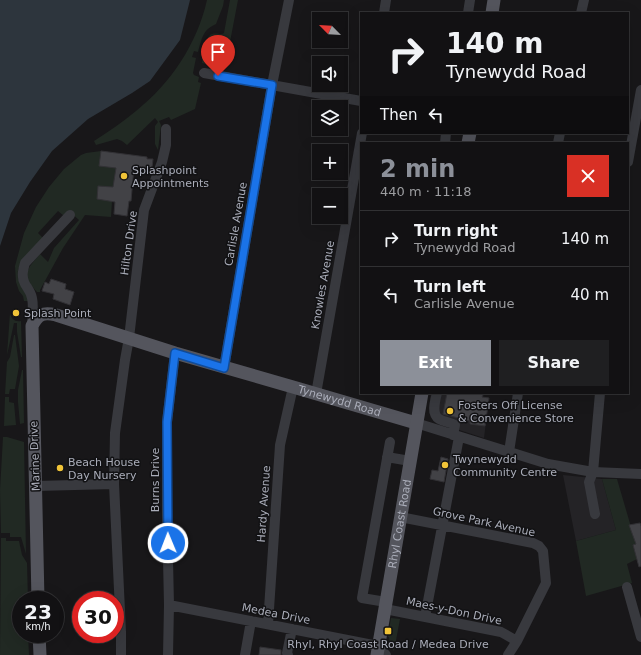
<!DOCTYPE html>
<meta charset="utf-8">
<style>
:root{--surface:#121113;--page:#1f1f21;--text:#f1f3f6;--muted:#9c9da0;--line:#313133;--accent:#8c9099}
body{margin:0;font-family:"DejaVu Sans",sans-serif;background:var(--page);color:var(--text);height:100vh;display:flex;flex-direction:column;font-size:15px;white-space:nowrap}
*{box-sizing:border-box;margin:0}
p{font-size:13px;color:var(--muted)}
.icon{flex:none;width:22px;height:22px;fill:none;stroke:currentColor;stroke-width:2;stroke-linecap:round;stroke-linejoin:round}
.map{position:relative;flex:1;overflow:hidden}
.details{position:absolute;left:360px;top:142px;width:269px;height:252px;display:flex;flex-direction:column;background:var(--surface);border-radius:0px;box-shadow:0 4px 16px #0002,0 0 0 1px var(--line)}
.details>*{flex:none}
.top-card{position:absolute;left:360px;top:12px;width:269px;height:122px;border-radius:0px;box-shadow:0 4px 16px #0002,0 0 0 1px var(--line);background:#121113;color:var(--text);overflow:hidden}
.needle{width:26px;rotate:294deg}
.fabs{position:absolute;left:312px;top:12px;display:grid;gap:8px}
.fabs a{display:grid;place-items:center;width:36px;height:36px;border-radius:0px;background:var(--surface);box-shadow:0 4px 16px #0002,0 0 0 1px var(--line);font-size:20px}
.speed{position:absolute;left:12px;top:591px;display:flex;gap:8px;font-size:20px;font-weight:700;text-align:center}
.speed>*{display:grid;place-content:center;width:52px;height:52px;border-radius:50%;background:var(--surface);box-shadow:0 4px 16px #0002,0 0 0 1px var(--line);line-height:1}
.speed small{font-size:10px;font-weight:400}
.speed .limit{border:6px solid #d22;background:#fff;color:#111}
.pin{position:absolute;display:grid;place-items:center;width:34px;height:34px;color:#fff;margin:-41px -17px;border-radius:50% 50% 50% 0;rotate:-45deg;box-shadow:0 0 4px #0007}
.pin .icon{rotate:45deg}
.me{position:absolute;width:44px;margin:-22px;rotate:359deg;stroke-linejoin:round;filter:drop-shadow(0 0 3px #0008)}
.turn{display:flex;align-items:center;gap:14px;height:84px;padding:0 20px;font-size:18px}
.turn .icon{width:52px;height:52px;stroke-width:2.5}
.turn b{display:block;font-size:28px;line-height:34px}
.then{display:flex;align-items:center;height:38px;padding:0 20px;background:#0003;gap:8px;font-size:15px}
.round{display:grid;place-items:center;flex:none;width:42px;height:42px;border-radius:0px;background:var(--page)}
.head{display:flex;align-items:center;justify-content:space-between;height:68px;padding:0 20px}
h1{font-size:24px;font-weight:600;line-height:30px;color:var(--accent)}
.primary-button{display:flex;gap:8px;margin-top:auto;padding:8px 20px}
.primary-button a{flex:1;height:46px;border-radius:0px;background:var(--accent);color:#fff;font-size:16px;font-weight:600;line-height:46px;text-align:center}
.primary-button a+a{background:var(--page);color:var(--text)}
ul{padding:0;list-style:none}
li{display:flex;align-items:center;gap:12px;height:56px;padding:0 20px;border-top:1px solid var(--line)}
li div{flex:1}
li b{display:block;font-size:15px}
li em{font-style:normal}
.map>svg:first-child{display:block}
.built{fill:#242326}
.green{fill:#212923}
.water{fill:#2d353d}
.building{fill:#424246;stroke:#323135}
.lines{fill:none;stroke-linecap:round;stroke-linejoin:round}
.minor{stroke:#38393e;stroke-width:10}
.major{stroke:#54555d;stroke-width:13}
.route-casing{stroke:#114b97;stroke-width:10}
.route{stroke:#1a73e8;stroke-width:7}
.poi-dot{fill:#f1c438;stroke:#121214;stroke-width:1.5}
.labels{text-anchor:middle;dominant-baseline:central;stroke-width:3;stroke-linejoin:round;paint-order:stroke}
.poi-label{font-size:11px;fill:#aaadb9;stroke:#121214;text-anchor:start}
.street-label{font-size:11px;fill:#aaadb9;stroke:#121214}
</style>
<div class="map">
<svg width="641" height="655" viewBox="0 0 641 655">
<rect width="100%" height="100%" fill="#181719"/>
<path class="built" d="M431,393h44v3l14,2 -5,40 -34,-11 -18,-9 -3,-5v-6z
M563,475l39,4 14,51 -40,11z"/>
<path class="green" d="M207,0h17l-1,6 -7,18c-14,6 -14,15 -18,28l-4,-1 -2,6 4,1 -3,15 1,2 5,2 -1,5 3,1 -6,26 -24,11 -2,-3 -10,4 2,4 -3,25 -3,-6v-18l3,-4 -3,-4 -28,27 -5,-4 -5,-2 -21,6 -2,-4c14,-9 29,-19 42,-30 35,-28 61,-67 71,-111z
M230,0h8l-8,42 -19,-4 -5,26 -4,-1c1,-7 3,-27 10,-29 3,-1 7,0 10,0l2,-1z
M101,151l15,17 -3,19 -14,-1 -2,13 15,2 -1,16 -26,-2 -22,33 -23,42v2h-3c-16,-17 -11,-22 3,-38l8,8 6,-14 25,-28 -10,-9 -5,5 -6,-5 -20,22 6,6c-9,9 -29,24 -26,38 2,8 8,16 11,24h-5l-1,-5 -4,-5 -3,-9 -1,-16 9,-33 12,-26 13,-20 15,-18 17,-14 5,-2z
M10,313c1,6 5,9 11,8l1,36h-1l-4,-25v-9h-3l-7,32z
M14,335h1l4,31 -4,23h-5l-1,5h-4l2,-32 3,-5z
M22,370h1l1,53 -4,1 -2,-22v-12z
M5,397h4v5l5,1 2,22 -12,1z
M3,437h4l17,5 2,112 -5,-17h-11v-4h-9l-1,-43z
M602,479h15l19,65 -3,2 4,13 -10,5 5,19 -46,13 -10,-55 40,-11z
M1,538h5v3h13l3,14 5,8 1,37h-7v34h7l1,21h-29z
M391,618l9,1 -6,32 -4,-5 -1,-9h-1z"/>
<path class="water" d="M0,0h190l-10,40 -30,41 -18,12 -44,26 -36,32 -22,31 -19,31 -11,33z"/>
<path class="building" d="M101,151l46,6v2h6l-1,9 -6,-1v2l-12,-2 -3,34h-2l-2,15 -13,-2 1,-12 -18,-3 1,-13 15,1 3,-19 -17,-2z
M51,279l15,5 -1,5 9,3 -4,13 -17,-6 1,-5 -12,-3 3,-9 4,2z
M447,393h37l-2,4 7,1 -4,28 -15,-2v-3l-27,-7z
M441,457l7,2 -4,23 -14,-3 2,-9 6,1z
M640,523l1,3v40l-2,1 -6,-22 3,-1 -7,-19z
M260,647l21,3v5h-22z"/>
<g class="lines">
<path class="minor" d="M384,13l2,-13
M468,13l2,-13
M581,13l3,-13
M204,73l157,28
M445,143l1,-10
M558,143l2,-10
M628,162l13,-72
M32,326c0,-9 2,-19 0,-28 -1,-6 -4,-9 -7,-14 -4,-7 -2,-14 0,-21l45,-48
M224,368l48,-283 17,-85
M437,393c-2,8 -6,21 2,26 5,3 11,3 16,6l-2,10
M316,394l46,-261
M416,423l132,41 45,8 48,2
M509,452l9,-59
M387,457l23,4
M36,486l78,-2
M595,514l-6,-32 4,-10 7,-79
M400,517l133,26 6,3 4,5 3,32 -29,58 -9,14
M627,587l14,50
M386,602l-24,-4 28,-156
M169,605l209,41 8,9
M385,609l116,23 16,9
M425,617l34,-180
M268,624l12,-179 13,-58
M121,655v-23l-7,-148 1,-51 10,-73 4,-22 15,-128 18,-48 4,-17v-16
M168,655l1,-50 -2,-92v-91l8,-69
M245,655l6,-34
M288,655l-1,-2 5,-24"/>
<g class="major">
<path d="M492,13l2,-13"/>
<path d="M468,143l2,-10"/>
<path id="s1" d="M38,600l-6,-274c6,-12 11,-14 24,-11l119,38 118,34 123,36"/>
<path d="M39,634l1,21"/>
<path id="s2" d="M377,655l45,-262"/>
</g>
</g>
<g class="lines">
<defs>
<path id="route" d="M168,543l-1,-121 8,-69 49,15 48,-283 -54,-9"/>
</defs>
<use href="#route" class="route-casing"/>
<use href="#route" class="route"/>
</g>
<g class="poi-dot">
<circle cx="124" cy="176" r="4"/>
<circle cx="16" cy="313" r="4"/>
<circle cx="450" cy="411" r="4"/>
<circle cx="445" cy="465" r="4"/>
<circle cx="60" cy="468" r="4"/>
<rect x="384" y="627" width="8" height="8" rx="2"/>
</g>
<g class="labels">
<g class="poi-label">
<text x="132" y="170">Splashpoint<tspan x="132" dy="13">Appointments</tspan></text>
<text x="24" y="313">Splash Point</text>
<text x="458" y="405">Fosters Off License<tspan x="458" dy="13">&amp; Convenience Store</tspan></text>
<text x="453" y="459">Twynewydd<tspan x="453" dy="13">Community Centre</tspan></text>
<text x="68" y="462">Beach House<tspan x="68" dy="13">Day Nursery</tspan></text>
<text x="388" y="644" text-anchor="middle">Rhyl, Rhyl Coast Road / Medea Drive</text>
</g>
<g class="street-label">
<text transform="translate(236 224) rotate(-80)">Carlisle Avenue</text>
<text transform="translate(129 243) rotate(-82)">Hilton Drive</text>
<text transform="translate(323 285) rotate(-80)">Knowles Avenue</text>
<text stroke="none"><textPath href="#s1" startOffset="600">Tynewydd Road</textPath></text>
<text transform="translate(35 456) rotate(-92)">Marine Drive</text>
<text transform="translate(155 480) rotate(-90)">Burns Drive</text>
<text transform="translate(264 504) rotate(-86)">Hardy Avenue</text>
<text transform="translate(484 522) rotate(12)">Grove Park Avenue</text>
<text stroke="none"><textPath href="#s2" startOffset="133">Rhyl Coast Road</textPath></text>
<text transform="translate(454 611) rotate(12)">Maes-y-Don Drive</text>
<text transform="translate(276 614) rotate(11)">Medea Drive</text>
</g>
</g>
</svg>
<div class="fabs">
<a><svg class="needle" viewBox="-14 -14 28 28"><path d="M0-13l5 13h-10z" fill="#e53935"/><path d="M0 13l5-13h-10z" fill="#9c9da0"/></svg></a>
<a><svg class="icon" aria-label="sound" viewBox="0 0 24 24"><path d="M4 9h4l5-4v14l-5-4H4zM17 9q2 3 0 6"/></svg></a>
<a><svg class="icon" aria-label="layers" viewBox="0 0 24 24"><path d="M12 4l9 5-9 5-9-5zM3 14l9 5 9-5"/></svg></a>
<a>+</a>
<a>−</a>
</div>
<div class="speed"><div>23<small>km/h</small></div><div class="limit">30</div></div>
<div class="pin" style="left:218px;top:76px;background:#d93025"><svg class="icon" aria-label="arrive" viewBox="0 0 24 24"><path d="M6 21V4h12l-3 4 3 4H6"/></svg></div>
<svg class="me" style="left:168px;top:543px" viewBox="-20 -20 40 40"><circle r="17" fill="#1a73e8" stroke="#fff" stroke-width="3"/><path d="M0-11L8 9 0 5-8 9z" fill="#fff"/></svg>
<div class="top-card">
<div class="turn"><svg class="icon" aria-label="right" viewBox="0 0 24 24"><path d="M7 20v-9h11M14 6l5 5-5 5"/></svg><div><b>140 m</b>Tynewydd Road</div></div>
<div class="then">Then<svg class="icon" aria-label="left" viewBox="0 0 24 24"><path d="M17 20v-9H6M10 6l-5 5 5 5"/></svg></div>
</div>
<section class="details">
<div class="head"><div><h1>2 min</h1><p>440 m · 11:18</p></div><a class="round" style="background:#d93025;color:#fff"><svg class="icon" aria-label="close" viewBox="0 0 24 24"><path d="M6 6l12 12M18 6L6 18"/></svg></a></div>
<ul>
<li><svg class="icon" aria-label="right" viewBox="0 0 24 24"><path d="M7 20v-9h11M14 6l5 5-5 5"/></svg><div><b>Turn right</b><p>Tynewydd Road</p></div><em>140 m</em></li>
<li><svg class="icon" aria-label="left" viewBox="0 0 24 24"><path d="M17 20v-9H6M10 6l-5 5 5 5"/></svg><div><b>Turn left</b><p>Carlisle Avenue</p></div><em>40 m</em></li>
</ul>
<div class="primary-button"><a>Exit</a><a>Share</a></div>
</section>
</div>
